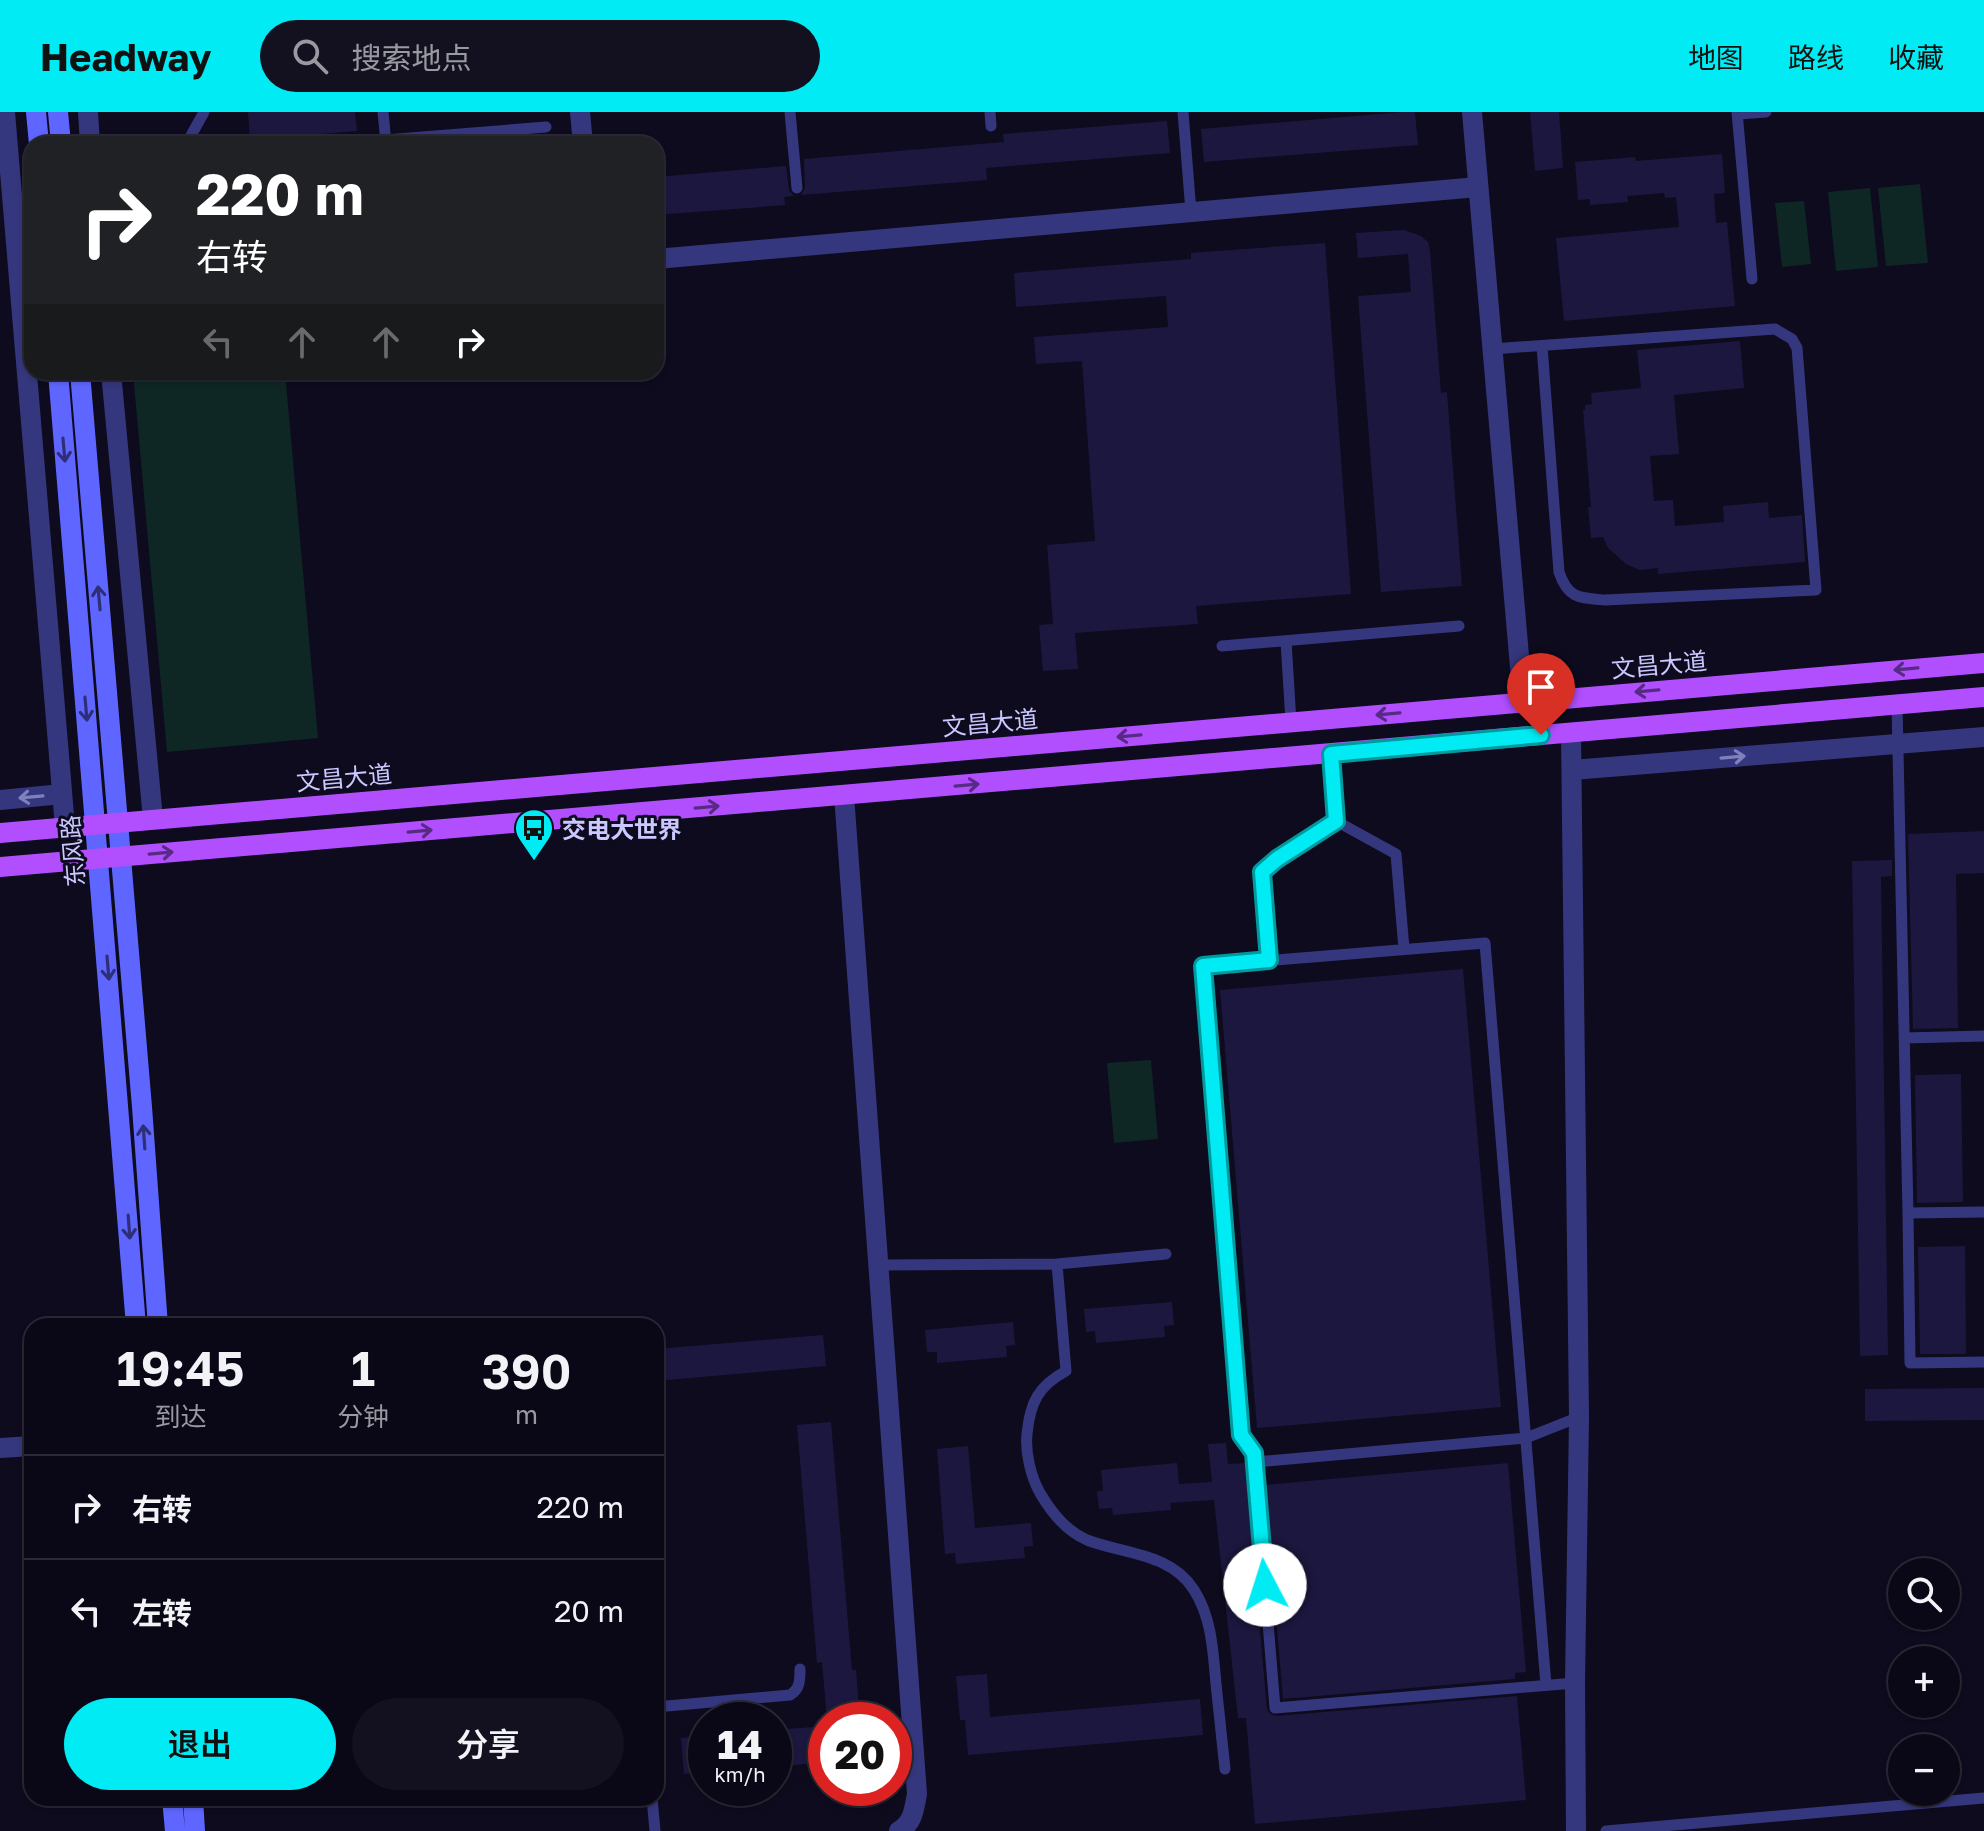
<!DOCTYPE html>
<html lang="zh">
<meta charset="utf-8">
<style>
:root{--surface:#0a0816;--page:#13111f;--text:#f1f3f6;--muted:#999aa1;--line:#2a2935;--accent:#00ebf3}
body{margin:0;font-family:"Golos Text","Noto Sans SC",sans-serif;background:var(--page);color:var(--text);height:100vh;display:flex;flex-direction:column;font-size:30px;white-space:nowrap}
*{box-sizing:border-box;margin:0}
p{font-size:26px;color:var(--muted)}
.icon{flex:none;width:44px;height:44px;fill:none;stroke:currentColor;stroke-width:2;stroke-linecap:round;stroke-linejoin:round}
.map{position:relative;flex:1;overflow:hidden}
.panel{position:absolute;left:24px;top:1206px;width:640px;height:488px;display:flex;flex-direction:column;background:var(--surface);border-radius:24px;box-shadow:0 2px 6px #0004,0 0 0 2px var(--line)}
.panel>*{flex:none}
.guide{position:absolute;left:24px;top:24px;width:640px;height:244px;border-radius:24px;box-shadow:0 2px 6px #0004,0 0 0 2px var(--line);background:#202124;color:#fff;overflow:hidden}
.buttons{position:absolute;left:1888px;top:1446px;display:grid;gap:16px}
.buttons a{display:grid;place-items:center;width:72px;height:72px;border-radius:50%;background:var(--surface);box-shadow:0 2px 6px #0004,0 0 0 2px var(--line);font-size:40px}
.speed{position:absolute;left:688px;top:1590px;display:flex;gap:16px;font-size:40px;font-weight:700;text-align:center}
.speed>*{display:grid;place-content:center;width:104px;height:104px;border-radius:50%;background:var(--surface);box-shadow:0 2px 6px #0004,0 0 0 2px var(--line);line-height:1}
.speed small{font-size:20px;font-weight:400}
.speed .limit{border:12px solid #d22;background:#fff;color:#111}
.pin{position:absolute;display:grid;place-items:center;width:68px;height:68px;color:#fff;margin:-82px -34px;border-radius:50% 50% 50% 0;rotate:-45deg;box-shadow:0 0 8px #0007}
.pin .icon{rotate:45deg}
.me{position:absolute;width:88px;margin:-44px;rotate:355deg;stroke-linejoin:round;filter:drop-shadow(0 0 6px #0008)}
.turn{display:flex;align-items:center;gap:28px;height:168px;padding:0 40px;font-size:36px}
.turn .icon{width:104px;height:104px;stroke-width:2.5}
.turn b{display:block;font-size:56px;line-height:68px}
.lanes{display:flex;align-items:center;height:76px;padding:0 40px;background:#0003;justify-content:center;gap:40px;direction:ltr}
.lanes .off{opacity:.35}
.eta{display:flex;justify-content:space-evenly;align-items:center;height:136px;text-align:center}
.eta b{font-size:48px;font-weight:600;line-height:56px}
.primary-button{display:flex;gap:16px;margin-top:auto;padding:16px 40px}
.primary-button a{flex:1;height:92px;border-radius:48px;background:var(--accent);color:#111;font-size:32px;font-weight:600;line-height:92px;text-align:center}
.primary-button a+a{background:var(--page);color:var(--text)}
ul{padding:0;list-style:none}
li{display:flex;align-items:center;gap:24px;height:104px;padding:0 40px;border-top:2px solid var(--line)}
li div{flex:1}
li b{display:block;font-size:30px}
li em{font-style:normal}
header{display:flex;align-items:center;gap:48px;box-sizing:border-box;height:112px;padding:0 40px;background:var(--accent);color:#111}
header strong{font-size:38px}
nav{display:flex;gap:44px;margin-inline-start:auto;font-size:28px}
.search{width:560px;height:72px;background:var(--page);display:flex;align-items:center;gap:20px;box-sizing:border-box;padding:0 28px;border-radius:44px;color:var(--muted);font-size:30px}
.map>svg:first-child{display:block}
.green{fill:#0e2725}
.building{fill:#1c173f}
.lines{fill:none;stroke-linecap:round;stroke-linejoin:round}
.service{stroke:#35377e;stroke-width:11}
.minor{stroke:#35377e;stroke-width:20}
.tertiary{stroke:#35377e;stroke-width:20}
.secondary{stroke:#5f66ff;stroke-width:20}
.primary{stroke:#b14fff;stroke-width:20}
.oneway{stroke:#2e2f77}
.oneway2{stroke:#572a83}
.oneway3{stroke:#8080be}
.route-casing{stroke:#00999e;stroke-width:20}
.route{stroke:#00ebf3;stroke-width:14}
.labels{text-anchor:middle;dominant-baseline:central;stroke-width:6;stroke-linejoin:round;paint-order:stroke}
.street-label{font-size:24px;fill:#cac8ff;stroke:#0d0b1d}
.poi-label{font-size:24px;font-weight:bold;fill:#cac8ff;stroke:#0d0b1d;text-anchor:start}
</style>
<header>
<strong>Headway</strong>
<div class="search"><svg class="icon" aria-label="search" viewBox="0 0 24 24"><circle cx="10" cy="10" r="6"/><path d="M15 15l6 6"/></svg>搜索地点</div>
<nav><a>地图</a><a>路线</a><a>收藏</a></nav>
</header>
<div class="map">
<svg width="1984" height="1719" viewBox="0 0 1984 1719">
<rect width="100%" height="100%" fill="#0d0b1d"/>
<path class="green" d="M1920,72l8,79 -42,3 -8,-78z
M1870,76l8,79 -42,4 -8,-79z
M1804,89l7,63 -29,3 -7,-64z
M133,260h152l33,366 -151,14z
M1151,948l7,79 -44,4 -7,-80z"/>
<path class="building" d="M248,0h107l2,19 -107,9z
M1404,0h11l3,33 -214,17 -3,-33z
M1530,0h29l4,56 -28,3z
M1167,9l3,32 -184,15 1,12 -186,15 4,-7 -1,-29 200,-17 -1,-8z
M1722,42l3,39 -11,1 2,29 11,-1 8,84 -171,15 -8,-83 123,-11 -3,-30 -11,1 -1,-5 -37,3 1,6 -38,3v-6l-12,1 -3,-38 60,-5 1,4z
M786,54l3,24 5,6 -10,1 1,8 -129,10v-38z
M1404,118l17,6 7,6 2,9 11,142 6,-1 15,194 -81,6 -23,-296 53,-4 -3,-38 -50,4 -2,-25z
M1325,131l26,351 -155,12 2,18 -123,9 3,36 -35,2 -4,-46 14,-1 -6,-79 48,-4 -13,-180 -46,3 -2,-27 134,-10 -2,-31 -150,11 -2,-34 177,-14v-6z
M1740,229l4,47 -70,7 5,59 -29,2 4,45 19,-1 2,26 49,-4 -1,-16 45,-4 1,16 33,-3 3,47 -147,12v-6l-18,2 -14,-6 -18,-16 -5,-11 -12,1 -3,-31h3l-8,-97h2v-5l7,-1 -1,-11 50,-5 -4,-38z
M1984,719v42l-28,1 2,154 -45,1 -5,-195z
M1892,748v16l-11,1 7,478 -28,1 -8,-495z
M1463,857l38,438 -244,21 -37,-438z
M1961,962l2,128 -46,1 -2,-128z
M1965,1134l1,108h-46l-2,-107z
M1172,1190l2,23 -10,1 1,11 -69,6 -1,-12 -9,1 -2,-23z
M1013,1210l2,23 -9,1 1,11 -70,6v-11h-10l-2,-22z
M823,1223l3,31 -170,15v-32z
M1984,1276v32l-119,1v-32z
M831,1310l21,248h4l4,50h-33l-5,-58 -5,1 -20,-238z
M1226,1331l2,21 17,-1 22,246 2,4 7,3 241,-20 9,104 -271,24 -9,-106h-8l-24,-218 -44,3 1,7 -58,5 -1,-7 -13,1 -2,-18h6l-2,-21 76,-7 2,21 33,-2 -4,-38z
M968,1334l7,82 56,-5 2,23 -9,1 1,11 -69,6 -1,-11 -10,1 -8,-105z
M1508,1351l18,209 -11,1v6l-232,20 -18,-214z
M987,1562l3,43 210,-18 3,36 -235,20 -3,-35h-5l-4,-44z
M826,1614v36l-52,5v-37z
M706,1624v36l-22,2 -3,-36z"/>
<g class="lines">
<path class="service" d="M383,0l3,31
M790,0l7,76
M990,0l1,14
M1183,0l8,100
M1737,0l15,167
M1738,2l28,-2
M385,28l161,-13
M156,32l32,-3 16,-29
M1492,237l283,-20 17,10 5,9 19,242 -211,10c-25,-2 -37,-1 -46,-28l-17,-226
M1286,529l5,81
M1222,534l237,-20
M1897,593l11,508 2,150 74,-1
M1331,642l5,67
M1269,848l-7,-88 15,-13 59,-38 60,33 8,95
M1904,926l80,-2
M1908,1101l76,-1
M1057,1152l9,107c-28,15 -36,32 -39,63 -2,19 4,43 13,59 11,19 26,38 47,47 36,14 84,13 107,50 18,28 19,62 22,94 3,28 6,57 9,85
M879,1153l178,-1 109,-10
M1255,1350l271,-24 53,-21
M1546,1573l-61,-742 -282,23 38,469 13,18 21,255 300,-25
M656,1595l134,-12c10,-6 10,-15 10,-26
M652,1686l3,33
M1606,1719l378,-33"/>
<path class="minor" d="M5,0l60,715
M88,0l2,32
M580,0l3,32
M656,147l822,-72
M111,260l42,447
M1572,658l412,-33
M844,683l73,999c-3,16 -4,29 -18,37
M0,688l62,-6
M0,1336l32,-2"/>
<path class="tertiary" d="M1472,0l51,590
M1571,621l8,684 -4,266 1,148"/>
<path class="secondary" d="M36,0l3,32
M58,0l3,32
M58,260l78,954
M80,260l62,735 16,219
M172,1686l3,33
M193,1686l2,33"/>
<path class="primary" d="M0,721l1984,-170
M0,755l1984,-170"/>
</g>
<defs><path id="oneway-shaft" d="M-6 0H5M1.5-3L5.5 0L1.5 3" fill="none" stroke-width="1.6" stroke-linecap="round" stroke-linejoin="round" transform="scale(2)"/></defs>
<g class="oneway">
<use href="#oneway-shaft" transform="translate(64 338) rotate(85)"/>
<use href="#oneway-shaft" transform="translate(99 486) rotate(-95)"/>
<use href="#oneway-shaft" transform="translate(86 597) rotate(85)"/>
<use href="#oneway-shaft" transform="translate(108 856) rotate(85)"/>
<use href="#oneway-shaft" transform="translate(144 1025) rotate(-94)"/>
<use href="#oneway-shaft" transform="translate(129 1115) rotate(86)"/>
</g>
<g class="oneway2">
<use href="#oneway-shaft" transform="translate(1906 557) rotate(175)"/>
<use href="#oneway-shaft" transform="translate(1647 579) rotate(175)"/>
<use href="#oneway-shaft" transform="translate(1388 602) rotate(175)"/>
<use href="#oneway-shaft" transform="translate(1129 624) rotate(175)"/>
<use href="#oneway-shaft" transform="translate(967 673) rotate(-5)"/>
<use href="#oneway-shaft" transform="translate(707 695) rotate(-5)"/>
<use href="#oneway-shaft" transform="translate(420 719) rotate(-5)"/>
<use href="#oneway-shaft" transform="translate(161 741) rotate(-5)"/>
</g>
<g class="oneway3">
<use href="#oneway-shaft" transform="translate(1733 645) rotate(-5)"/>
<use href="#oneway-shaft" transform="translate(31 685) rotate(175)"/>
</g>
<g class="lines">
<defs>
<path id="route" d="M1265,1473l-11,-132 -13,-18 -38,-469 66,-6 -7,-88 15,-13 59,-38 -5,-67 210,-19"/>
</defs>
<use href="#route" class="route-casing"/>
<use href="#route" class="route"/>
</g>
<defs>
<symbol id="bus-pin" viewBox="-11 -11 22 30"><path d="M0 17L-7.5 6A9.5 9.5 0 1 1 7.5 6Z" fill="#00ebf3" stroke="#0d0b1d"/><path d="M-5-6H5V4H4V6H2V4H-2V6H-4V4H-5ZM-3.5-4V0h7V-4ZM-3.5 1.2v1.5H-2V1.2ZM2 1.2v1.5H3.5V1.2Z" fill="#111"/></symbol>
</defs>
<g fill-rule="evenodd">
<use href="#bus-pin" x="512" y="694" width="44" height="60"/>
</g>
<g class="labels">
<g class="street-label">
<text transform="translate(1659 552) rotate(-5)">文昌大道</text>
<text transform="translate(990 610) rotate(-5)">文昌大道</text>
<text transform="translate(344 665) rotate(-5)">文昌大道</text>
<text transform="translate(72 739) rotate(-95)">东风路</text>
</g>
<g class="poi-label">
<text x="562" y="716">交电大世界</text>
</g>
</g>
</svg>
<div class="buttons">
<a><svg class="icon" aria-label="search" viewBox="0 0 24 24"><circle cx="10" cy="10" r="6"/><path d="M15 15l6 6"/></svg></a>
<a>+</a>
<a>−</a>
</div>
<div class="speed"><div>14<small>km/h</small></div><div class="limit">20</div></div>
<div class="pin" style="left:1541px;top:623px;background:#d93025"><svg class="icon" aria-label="arrive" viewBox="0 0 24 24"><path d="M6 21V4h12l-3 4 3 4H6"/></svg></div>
<svg class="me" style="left:1265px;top:1473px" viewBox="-20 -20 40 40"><circle r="19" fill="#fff"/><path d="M0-13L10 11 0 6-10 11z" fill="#00ebf3"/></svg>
<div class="guide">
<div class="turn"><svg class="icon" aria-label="right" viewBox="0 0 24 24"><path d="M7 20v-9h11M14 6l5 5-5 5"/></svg><div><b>220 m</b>右转</div></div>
<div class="lanes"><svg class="icon off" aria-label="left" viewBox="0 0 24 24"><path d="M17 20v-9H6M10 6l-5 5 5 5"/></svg><svg class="icon off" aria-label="ahead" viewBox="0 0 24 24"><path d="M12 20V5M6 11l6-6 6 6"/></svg><svg class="icon off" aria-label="ahead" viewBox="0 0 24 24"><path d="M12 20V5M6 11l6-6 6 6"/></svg><svg class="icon" aria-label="right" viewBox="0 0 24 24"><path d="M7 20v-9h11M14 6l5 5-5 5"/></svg></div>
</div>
<section class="panel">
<div class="eta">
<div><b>19:45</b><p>到达</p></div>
<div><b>1</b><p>分钟</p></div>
<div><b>390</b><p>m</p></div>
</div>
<ul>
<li><svg class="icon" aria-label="right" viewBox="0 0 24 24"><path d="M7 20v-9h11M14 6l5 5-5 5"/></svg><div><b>右转</b></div><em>220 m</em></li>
<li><svg class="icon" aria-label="left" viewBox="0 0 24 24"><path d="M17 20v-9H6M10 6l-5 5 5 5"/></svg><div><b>左转</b></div><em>20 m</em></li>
</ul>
<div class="primary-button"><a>退出</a><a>分享</a></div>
</section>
</div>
